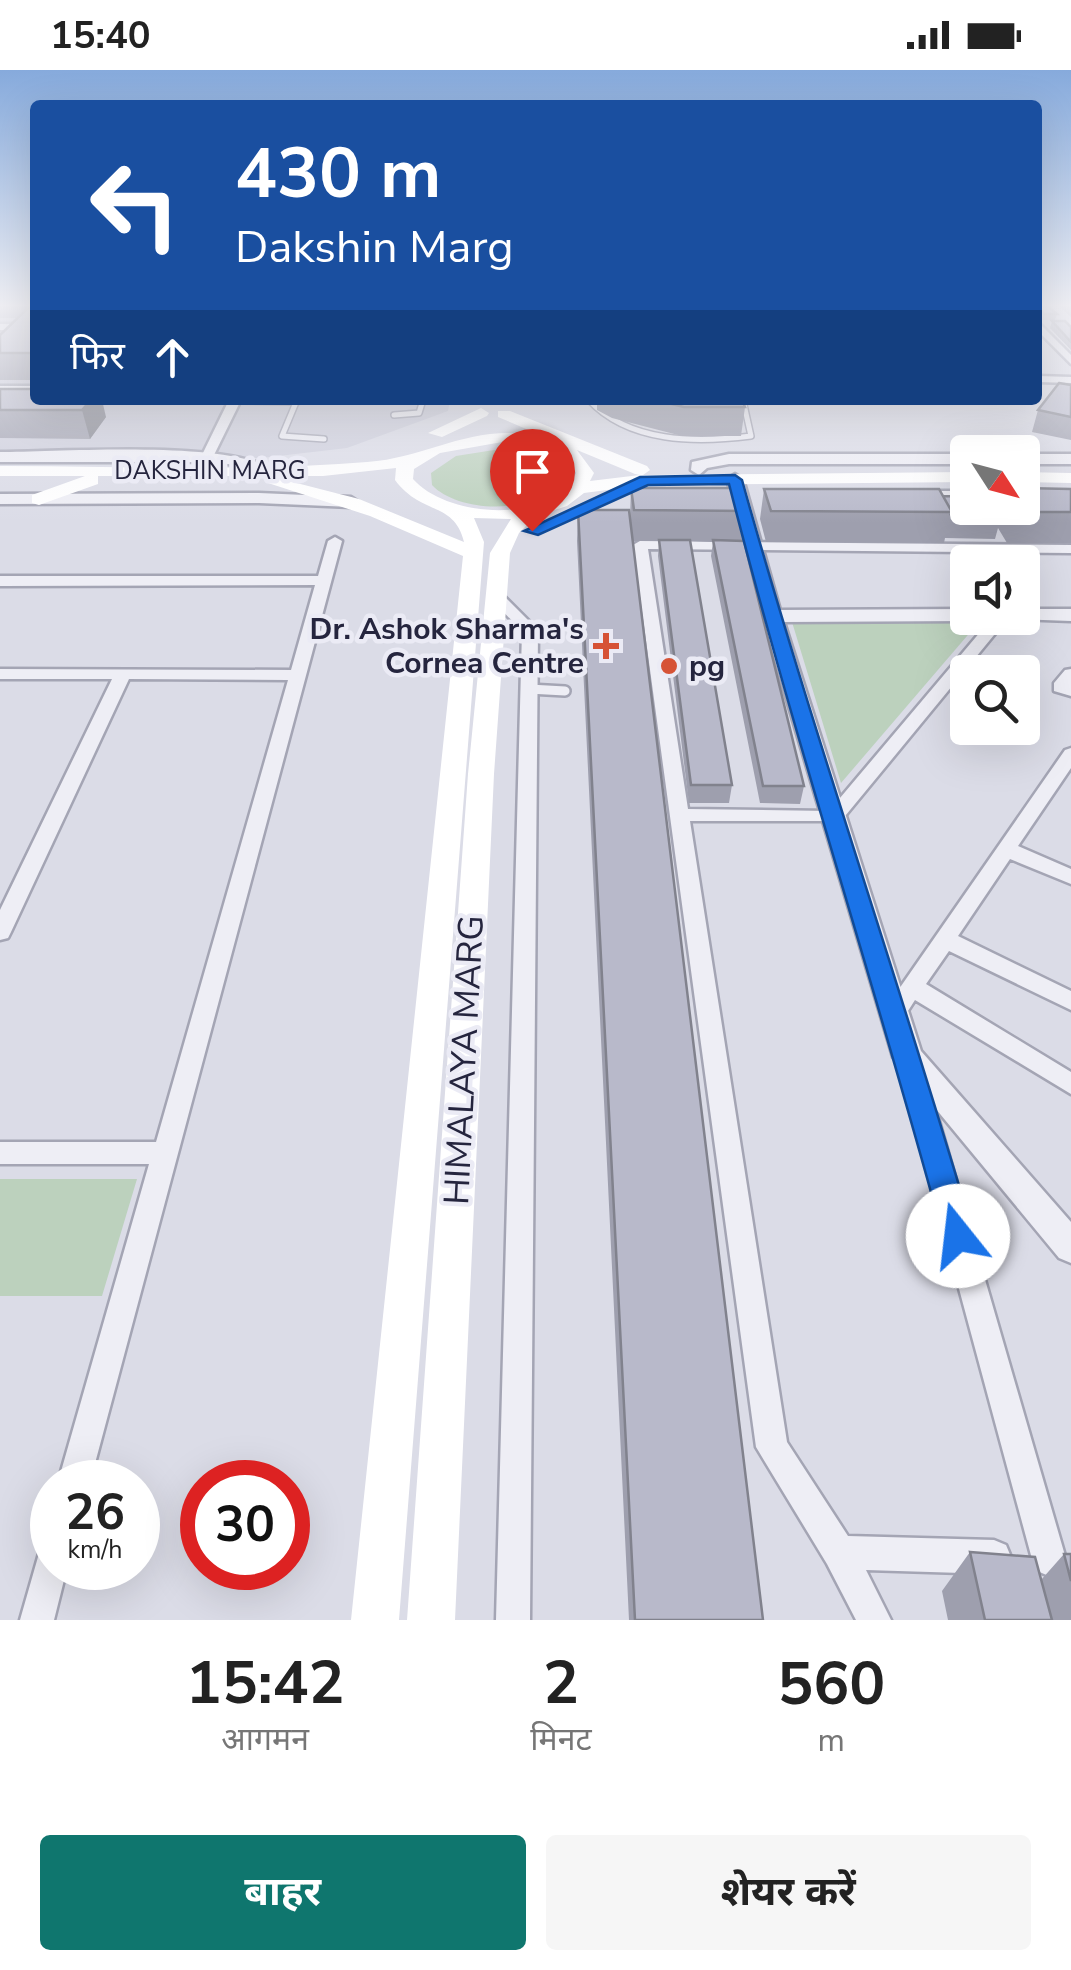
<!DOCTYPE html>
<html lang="hi">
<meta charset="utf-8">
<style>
:root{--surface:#fff;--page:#f6f6f6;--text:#222;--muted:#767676;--accent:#0f766e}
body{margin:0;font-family:"Nunito Sans","Noto Sans Devanagari",sans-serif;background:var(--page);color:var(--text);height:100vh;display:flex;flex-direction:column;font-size:38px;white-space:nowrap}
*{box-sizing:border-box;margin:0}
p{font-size:32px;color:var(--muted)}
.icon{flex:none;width:55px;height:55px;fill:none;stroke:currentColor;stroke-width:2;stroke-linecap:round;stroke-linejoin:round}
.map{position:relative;height:1550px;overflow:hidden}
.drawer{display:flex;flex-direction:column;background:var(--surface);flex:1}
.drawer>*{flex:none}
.banner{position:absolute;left:30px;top:30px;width:1012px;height:305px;border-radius:10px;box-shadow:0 10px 40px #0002;background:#1a4fa0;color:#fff;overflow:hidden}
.needle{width:65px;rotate:126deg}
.tools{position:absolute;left:950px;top:365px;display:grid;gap:20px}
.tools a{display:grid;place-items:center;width:90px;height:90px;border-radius:10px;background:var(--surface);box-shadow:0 10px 40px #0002;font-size:50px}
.speed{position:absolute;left:30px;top:1390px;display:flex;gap:20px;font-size:50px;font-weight:700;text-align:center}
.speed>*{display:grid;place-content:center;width:130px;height:130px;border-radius:50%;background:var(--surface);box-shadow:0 10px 40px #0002;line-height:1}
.speed small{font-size:25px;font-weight:400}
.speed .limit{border:15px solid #d22;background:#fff;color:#111}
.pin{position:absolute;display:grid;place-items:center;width:85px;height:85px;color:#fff;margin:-102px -42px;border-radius:50% 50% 50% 0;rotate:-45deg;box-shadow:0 0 10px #0007}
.pin .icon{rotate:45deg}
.me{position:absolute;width:110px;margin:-55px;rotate:344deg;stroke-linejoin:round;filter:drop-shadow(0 0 8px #0008)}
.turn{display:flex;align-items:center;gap:35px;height:210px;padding:0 40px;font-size:45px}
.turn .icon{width:130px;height:130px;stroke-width:2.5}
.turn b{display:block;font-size:70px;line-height:85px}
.then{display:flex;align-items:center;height:95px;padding:0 40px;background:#0003;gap:20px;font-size:38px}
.eta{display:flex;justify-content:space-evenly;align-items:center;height:170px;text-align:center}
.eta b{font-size:60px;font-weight:700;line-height:70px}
.button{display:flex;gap:20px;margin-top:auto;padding:20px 40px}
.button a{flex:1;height:115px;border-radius:10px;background:var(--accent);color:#fff;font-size:40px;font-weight:700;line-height:115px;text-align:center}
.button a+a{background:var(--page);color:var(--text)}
.status{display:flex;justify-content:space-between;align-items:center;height:70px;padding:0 50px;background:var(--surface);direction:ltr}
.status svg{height:28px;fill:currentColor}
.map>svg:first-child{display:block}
.built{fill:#cdcedc}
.green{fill:#bcd1bd}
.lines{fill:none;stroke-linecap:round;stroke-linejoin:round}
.service-far1-casing{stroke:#a4a5b4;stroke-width:8}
.service-casing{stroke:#a4a5b4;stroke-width:14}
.minor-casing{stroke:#a4a5b4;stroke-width:5}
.tertiary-casing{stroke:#a4a5b4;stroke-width:5}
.service-far1{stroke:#eeeef5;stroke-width:5}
.service{stroke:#eeeef5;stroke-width:9}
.minor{fill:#eeeef5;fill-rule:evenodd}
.tertiary{fill:#eeeef5;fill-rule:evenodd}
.secondary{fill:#fff;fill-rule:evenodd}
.wall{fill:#9e9fae}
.shaded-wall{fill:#81828d}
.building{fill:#b8b9ca;stroke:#81828d;stroke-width:2.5}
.route{fill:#1a73e8;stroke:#114b97;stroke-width:2.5}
.poi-dot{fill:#d65336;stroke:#ebebf5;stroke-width:4}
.labels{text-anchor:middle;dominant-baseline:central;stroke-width:9;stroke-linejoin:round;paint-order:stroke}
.far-street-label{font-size:25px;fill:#25253e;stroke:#ebebf5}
.poi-label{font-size:30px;font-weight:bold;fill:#25253e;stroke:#ebebf5;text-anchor:end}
.near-street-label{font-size:35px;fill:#25253e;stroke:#ebebf5}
</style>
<div class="status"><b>15:40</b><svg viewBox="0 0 49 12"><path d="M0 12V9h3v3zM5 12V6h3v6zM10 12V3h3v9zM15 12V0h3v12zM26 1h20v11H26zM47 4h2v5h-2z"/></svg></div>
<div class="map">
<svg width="1071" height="1550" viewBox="0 0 1071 1550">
<rect width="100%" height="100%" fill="#dbdce7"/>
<path class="built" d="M0,236h35v94h415l-2,11 -101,37 -86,10h-261z"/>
<path class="green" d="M494,380l33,4 27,15 2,11c-20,36 -98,33 -124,5l-1,-12 25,-17z
M792,552h187l-138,161z
M0,1109h137l-35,117h-102z"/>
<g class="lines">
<defs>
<path id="service-far1" d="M297,330l-15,36 42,3
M589,330c40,43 107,43 162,36l-8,-36
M234,331l63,1
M394,345l25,-2 4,-13"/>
<path id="service" d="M529,619l36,2"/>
<path id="minor" d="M1038,252l33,33v9l-33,-33z
M0,254h27l5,3 -32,31v-9l18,-19h-18z
M1038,306l33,1v6l-33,-1z
M0,316h35v6h-35z
M229,330h12l-28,57 -10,3 -2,-3z
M335,467l7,4 -252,941h-32l91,-318h-149v-22h156l132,-462 -159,-1 -118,253 -3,6 -8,2v-30l112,-231h-112v-10l291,1 24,-85 -315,1v-10h318l10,-35z
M640,471l431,4v8l-423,-4 40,260 141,2 163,-193h16l-167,203h-151l97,621 61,94 146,4 12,5 5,12 -5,12 -12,5 -128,-4 25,50h-35l-29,-56 -71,-117 -123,-902z
M497,522l5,2 36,36 -8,990h-34l26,-989 -33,-34z
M1071,599v27l-17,-5v-8l11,-13z
M1071,678v20l-53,78 53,23v15l-61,-25 -52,77 113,55v19l-122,-59 -23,33 145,88v22l-156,-94c-8,12 -12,24 -28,18l-4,-6 182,-262z
M909,979l9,3 3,7 145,500 -5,12 -12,5 -12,-5 -5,-12 -135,-500 3,-7z
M52,1475v23h15l-13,52h-34l20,-70z"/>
<path id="tertiary" d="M0,382c57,0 235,-13 273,19l-8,5 -27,-11 -31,-3h-207z
M729,384h239v10h-239l-22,4 -8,7 -8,-5 1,-8z
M1022,384h49v10h-49z
M735,404l8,5 37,131 188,-1v9h8l-8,3 -184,1 137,429 150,171v41l-12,-5 -166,-201 -131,-441 -35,-137z
M907,421h61v10l-55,-1 -6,-1z
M259,423l92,4 8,5 -8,5 -92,-4 -259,1v-10z
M1022,539h49v12l-56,-2 7,-1z"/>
</defs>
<use href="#service-far1" class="service-far1-casing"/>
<use href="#service" class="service-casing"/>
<use href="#minor" class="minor-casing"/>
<use href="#tertiary" class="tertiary-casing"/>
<use href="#service-far1" class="service-far1"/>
<use href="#service" class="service"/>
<use href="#minor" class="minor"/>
<use href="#tertiary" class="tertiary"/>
<path class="secondary" d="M481,338l8,5 -2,3 -45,21 -14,-4z
M498,341h12l137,55 3,4 -7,5 325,-3v10l-323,3 -61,8 -17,13 -31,10 -17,17 -9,20 -16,221 -39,846h-48l61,-846 22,-221 21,-34 -37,-1 10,24 -85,1078h-48l112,-1064 -93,-40 -102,-33 9,-5 82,21 105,43c-10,-41 -42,-26 -69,-62l1,-12 -73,8h-225v8l-59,21 -7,-2v-8l53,-19h-85v-10c122,0 245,6 367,-4 66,-5 105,-41 178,-25l-47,-20zM508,371c26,3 56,6 68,32 -24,52 -129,45 -163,6l1,-10 26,-16zM577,380l58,24 5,1 -50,6 4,-8z
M1022,402l49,1v10l-49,-1z"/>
</g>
<path class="wall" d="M0,236h35v74h-35v-45l17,-17h-17z
M1038,236l19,8 -2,6h-13l-4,-4z
M1059,236h12v11z
M1052,251l19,6v23l-21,-22z
M1071,315v55l-39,-8 6,-22z
M0,319l106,28 -16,22 -90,-1z
M597,330h145l3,7 -4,29h-59l-70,-18 -15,-8z
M631,418l117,23 -4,30 60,245 -4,18 -40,-1 -49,-247 2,-14 -23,-1 42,244 -3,18h-40l-31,-247 1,-15h-27l131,1079h-134l-52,-1079 1,-31 52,8z
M764,419l179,7 25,12h54l49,-19v54h-64l-9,-15 -3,11 -50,-1 -1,5 -178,-1 -6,-23z
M970,1482l71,28 23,-26h7v66h-123l-6,-29z"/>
<path class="shaded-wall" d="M91,330h11l4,17 -16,22 -8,-29z"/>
<path class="building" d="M30,236h5v47h-35v-18z
M1038,236h10l9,8h-13z
M1052,251h13l6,6v15z
M1059,313l12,2v32l-33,-7z
M0,319h35v11h56l-9,10h-82z
M655,330h87l3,7h-61z
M631,418h111l6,23 -114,-1z
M1022,418l49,1v23h-55l-2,-4h8z
M764,419h175l13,23 -181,-1z
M943,426l25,1v11h30l4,7 -51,-1 1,-2z
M578,440h51l134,1110h-128z
M659,470h31l42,245h-41z
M713,470l31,1 60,245h-41z
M970,1482l65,5 17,63h-67z
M1064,1484h7v27z"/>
<linearGradient id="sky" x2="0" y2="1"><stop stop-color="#86aadc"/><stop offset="0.52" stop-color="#efeff4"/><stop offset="1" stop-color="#efeff4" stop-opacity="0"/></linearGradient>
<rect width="1071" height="453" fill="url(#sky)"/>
<path class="route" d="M735,405l7,5c71,254 158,503 232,756l-4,10 -12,4 -11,-4 -4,-10c-68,-252 -150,-500 -214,-752l-81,1 -110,50 -14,-4 116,-54z"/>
<g class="poi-dot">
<path d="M601 561h10v10h10v10h-10v10h-10v-10h-10v-10h10z"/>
<circle cx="669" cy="596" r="10"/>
</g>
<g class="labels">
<g class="far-street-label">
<text x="210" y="401">DAKSHIN MARG</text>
</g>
<g class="poi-label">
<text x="584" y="559">Dr. Ashok Sharma's<tspan x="584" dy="34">Cornea Centre</tspan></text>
<text x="689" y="596" text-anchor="start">pg</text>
</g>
<g class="near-street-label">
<text transform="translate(464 990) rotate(-87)">HIMALAYA MARG</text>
</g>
</g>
</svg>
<div class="tools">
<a><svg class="needle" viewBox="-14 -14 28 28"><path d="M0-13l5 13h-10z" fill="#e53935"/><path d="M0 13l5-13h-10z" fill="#767676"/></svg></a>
<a><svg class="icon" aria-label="sound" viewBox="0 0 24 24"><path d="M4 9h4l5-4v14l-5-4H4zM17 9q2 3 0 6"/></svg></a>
<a><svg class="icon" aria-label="search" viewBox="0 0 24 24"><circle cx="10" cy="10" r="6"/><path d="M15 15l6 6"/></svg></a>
</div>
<div class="speed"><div>26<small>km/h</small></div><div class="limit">30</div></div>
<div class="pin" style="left:532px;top:461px;background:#d93025"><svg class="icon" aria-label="arrive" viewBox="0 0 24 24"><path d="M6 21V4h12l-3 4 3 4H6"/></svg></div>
<svg class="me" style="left:958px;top:1166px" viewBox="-20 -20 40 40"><circle r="19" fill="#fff"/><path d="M0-13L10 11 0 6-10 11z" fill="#1a73e8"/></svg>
<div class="banner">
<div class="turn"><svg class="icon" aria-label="left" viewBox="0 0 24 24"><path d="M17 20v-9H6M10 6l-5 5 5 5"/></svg><div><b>430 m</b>Dakshin Marg</div></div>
<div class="then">फिर<svg class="icon" aria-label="ahead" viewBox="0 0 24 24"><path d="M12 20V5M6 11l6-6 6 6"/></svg></div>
</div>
</div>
<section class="drawer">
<div class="eta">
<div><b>15:42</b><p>आगमन</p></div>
<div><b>2</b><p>मिनट</p></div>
<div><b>560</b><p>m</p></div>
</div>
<div class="button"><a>बाहर</a><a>शेयर करें</a></div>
</section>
